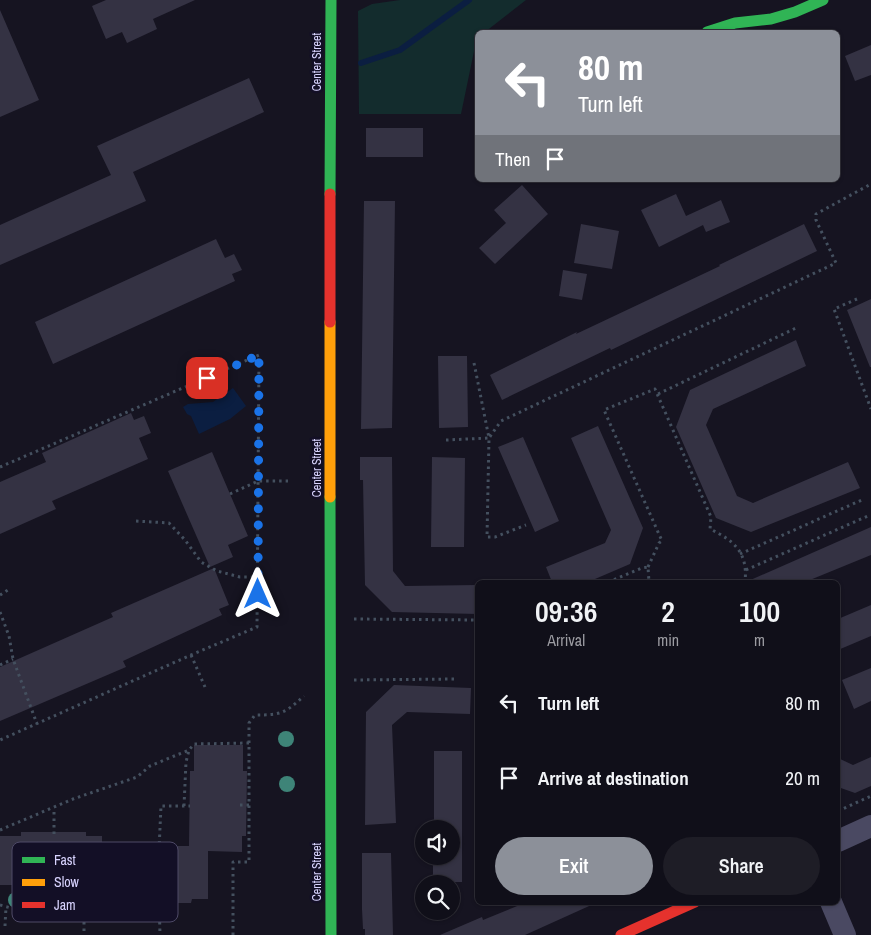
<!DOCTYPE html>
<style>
:root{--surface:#100f19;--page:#1e1d26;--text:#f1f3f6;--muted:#9c9ca2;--line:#302f38;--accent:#8c9099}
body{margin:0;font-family:"Archivo Narrow",sans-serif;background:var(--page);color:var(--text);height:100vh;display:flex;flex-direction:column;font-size:19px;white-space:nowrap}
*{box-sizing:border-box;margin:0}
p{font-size:16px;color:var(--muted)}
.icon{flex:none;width:28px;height:28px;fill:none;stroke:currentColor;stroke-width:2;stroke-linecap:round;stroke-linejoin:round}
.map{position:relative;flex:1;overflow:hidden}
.sheet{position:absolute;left:475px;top:580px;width:365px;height:325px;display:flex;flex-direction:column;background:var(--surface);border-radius:8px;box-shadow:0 1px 4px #0004,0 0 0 1px var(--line)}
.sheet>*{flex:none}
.banner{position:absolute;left:475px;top:30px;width:365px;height:152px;border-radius:8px;box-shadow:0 1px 4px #0004,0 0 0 1px var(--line);background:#8c9099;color:#fff;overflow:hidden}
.controls{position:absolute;left:415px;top:820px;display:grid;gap:10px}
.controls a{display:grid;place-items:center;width:45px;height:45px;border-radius:50%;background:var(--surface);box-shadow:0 1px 4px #0004,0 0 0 1px var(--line);font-size:25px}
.pin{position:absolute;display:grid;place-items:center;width:42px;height:42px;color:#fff;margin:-21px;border-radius:10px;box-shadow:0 2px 8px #0006}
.me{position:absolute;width:55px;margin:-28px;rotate:0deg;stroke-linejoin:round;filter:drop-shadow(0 0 4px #0008)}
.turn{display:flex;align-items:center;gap:18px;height:105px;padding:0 20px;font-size:22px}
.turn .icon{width:65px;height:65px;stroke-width:2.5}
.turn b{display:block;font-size:35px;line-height:42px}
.then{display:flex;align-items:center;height:48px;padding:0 20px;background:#0003;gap:10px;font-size:19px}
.eta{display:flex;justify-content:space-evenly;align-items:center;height:85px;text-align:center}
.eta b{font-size:30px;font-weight:600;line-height:35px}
.action{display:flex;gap:10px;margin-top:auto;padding:10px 20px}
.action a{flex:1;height:58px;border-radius:30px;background:var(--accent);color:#fff;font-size:20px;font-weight:600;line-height:58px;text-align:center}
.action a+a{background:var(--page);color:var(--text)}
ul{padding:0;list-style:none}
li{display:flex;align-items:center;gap:15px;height:75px;padding:0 20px}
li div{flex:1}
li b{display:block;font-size:19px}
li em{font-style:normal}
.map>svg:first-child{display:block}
.green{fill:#132c2d}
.water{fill:#0b1e41}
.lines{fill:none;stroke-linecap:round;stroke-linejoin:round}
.stream{stroke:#0b1e41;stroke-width:6}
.building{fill:#343243}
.path{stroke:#44505f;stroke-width:3;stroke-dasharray:2.5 4;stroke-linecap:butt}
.street{stroke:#4a4962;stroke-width:22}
.fast{stroke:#30b455;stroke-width:11}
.slow{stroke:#ff9f0a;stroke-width:11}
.jam{stroke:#e5322d;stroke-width:11}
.tree{fill:#3e8478}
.route{stroke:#1a73e8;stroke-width:9;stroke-dasharray:0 16.2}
.labels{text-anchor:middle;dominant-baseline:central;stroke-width:5;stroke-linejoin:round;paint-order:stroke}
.street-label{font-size:12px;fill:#d9d4ff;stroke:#130f26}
.key{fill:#130f26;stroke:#4e4a67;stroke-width:1}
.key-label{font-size:14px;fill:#d9d4ff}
</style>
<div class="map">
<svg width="871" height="935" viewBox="0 0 871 935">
<rect width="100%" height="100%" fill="#161421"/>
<path class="green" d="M400,0h126l-41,32h-7l-17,82h-102l-1,-103 14,-7z"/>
<path class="water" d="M233,388l13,18 -16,13 -31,15 -8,-18 -4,-2 -4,-7 5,-3 25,-2z"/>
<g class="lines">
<path class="stream" d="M361,63l39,-13 69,-50"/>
</g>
<path class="building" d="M106,0h89l-42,19 4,10 -30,14 -5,-11 -16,7 -14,-33z
M0,10l39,90 -39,17z
M871,45v30l-16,6 -10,-25z
M249,78l15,34 -131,60 13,29 -146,64v-40l111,-50 -14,-29z
M366,128h57v29h-57z
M522,185l26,29 -53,50 -16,-16 27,-25 -12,-13z
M676,194l10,22 35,-16 9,22 -24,10 -3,-7 -44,22 -18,-37z
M364,201h31l-3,227 -31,1z
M581,224l38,7 -7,38 -38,-6z
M804,224l13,27 -206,99 -1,-2 -108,52 -12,-25 87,-43 -1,2 144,-68 -1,-1z
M216,239l9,19 9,-4 8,16 -10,4 3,7 -182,83 -18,-42z
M563,270l24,4 -5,26 -23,-4z
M871,299v68h-1l-23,-57z
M796,340l10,26 -93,43 -7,16 31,71 16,7 95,-41 12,26 -109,44 -35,-14 -40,-91 14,-37z
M438,356h29l1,71 -29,1z
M131,413l3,7 10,-4 7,17 -12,5 9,21 -96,42 4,8 -56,25v-52l46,-20 -4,-9z
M598,426l45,102 -13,36 -42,18h-36l-6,-15 59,-24 6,-13 -40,-92z
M523,437l36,84 -24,11 -37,-85z
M212,452l36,84 -20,9 5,12 -23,10 -42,-96z
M360,457h32l1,114 12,15 73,-1v29l-86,-2 -27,-27 -2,-105h-3z
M432,457l33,1 -1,89h-33z
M871,527v28l-66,27h-59z
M214,568l15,37 -10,4 3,6 -99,46 3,6 -126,54v-54l113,-50 -2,-4z
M871,605v31l-33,14v-31z
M871,668v33l-17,8 -12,-29z
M394,685l77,3 -1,26 -63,-2 -15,13 4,98 -31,2 1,-113z
M194,745h49v26h4l-1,65h-4v16l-34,-1v48h-16l-1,4h-65v-4h-25v-11h-80v-3h-21v-49h21v-4h65v4h16v10h87l1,-75h4z
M434,751h28v131h-29v-26h18v-27h-17z
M871,757v29l-16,7 -17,-6v-29l15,7z
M362,853h29l2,82h-28v-6h-2l-1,-20z
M527,902h71l-73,33h-85l42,-18 1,3z"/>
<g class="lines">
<path class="path" d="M857,299l-23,10 37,100
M474,363l15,75 12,-17 335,-158 -20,-43v-6l55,-30
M658,394l138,-66
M446,440l43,-2 -2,99h8l31,-12
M0,467l259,-112 -2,272 -66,28 -191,85
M230,494l28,-13h30
M136,521l33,2 16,17 16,22 16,9 23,6h18
M740,554l124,-55
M648,567l11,-24 3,-2 -58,-131 51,-21 56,128 -1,12c25,12 38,24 35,53
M746,570l124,-55
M608,582l34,-14 6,-1 1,15
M0,595l11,-7
M0,612l9,24 4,23 24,65
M354,619l124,1
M191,655l14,32
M0,665l13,-6
M354,680l103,-1
M240,805h9
M184,806l2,-44 3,-12
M838,811l33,-15
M0,830l73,-31 64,-22 13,-11 39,-16 5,-6 55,-1
M54,834v-26
M159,850l2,-44h29
M476,866l2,-45
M54,882v27
M159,896l1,39
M0,905l37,10 17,-6 30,10v16
M5,926l1,-19
M233,935v-73h16v-139l6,-8c27,0 30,-2 49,-19"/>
<path class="street" d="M838,841l33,-15
M831,902l14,33"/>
<path class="fast" d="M707,32l28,-9 36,-4 24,-7 28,-12
M330,194l1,-194
M330,497l1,438"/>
<path class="slow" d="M330,322v175"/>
<path class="jam" d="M330,322v-128
M621,935l74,-33"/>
</g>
<g class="tree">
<circle cx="286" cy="739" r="8"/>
<circle cx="287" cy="784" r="8"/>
<circle cx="16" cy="900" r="8"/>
</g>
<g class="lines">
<path class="route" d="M207,378l52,-23 -1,239"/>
</g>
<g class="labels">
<g class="street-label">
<text transform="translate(317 62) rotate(-90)">Center Street</text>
<text transform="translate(317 468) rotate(-90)">Center Street</text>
<text transform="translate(317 872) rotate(-90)">Center Street</text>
</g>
</g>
<rect x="12" y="842" width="166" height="80" rx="8" class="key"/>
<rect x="22" y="857" width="23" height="6" fill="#30b455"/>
<rect x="22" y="879" width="23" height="7" fill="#ff9f0a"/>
<rect x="22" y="902" width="23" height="6" fill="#e5322d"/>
<g class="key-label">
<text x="54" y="865">Fast</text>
<text x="54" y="887">Slow</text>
<text x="54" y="910">Jam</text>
</g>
</svg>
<div class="controls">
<a><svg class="icon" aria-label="sound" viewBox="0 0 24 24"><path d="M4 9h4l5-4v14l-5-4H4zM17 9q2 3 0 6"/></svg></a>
<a><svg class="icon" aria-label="search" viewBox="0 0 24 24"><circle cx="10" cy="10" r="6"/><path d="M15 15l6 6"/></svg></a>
</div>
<div class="pin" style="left:207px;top:378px;background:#d93025"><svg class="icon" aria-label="arrive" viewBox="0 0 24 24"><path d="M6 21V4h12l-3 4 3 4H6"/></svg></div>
<svg class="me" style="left:258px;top:594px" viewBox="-20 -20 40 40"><path d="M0-17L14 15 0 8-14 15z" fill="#1a73e8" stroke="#fff" stroke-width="4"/></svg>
<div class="banner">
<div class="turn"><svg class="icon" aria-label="left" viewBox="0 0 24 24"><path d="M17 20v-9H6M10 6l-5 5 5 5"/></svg><div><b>80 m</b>Turn left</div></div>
<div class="then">Then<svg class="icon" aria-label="arrive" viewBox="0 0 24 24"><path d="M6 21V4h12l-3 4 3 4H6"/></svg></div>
</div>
<section class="sheet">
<div class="eta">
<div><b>09:36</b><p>Arrival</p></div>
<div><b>2</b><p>min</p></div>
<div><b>100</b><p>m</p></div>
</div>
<ul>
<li><svg class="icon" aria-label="left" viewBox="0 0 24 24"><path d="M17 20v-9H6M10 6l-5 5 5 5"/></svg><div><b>Turn left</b></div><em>80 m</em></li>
<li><svg class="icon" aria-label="arrive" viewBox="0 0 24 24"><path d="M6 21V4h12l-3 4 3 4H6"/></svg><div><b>Arrive at destination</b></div><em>20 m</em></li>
</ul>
<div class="action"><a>Exit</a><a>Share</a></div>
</section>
</div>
